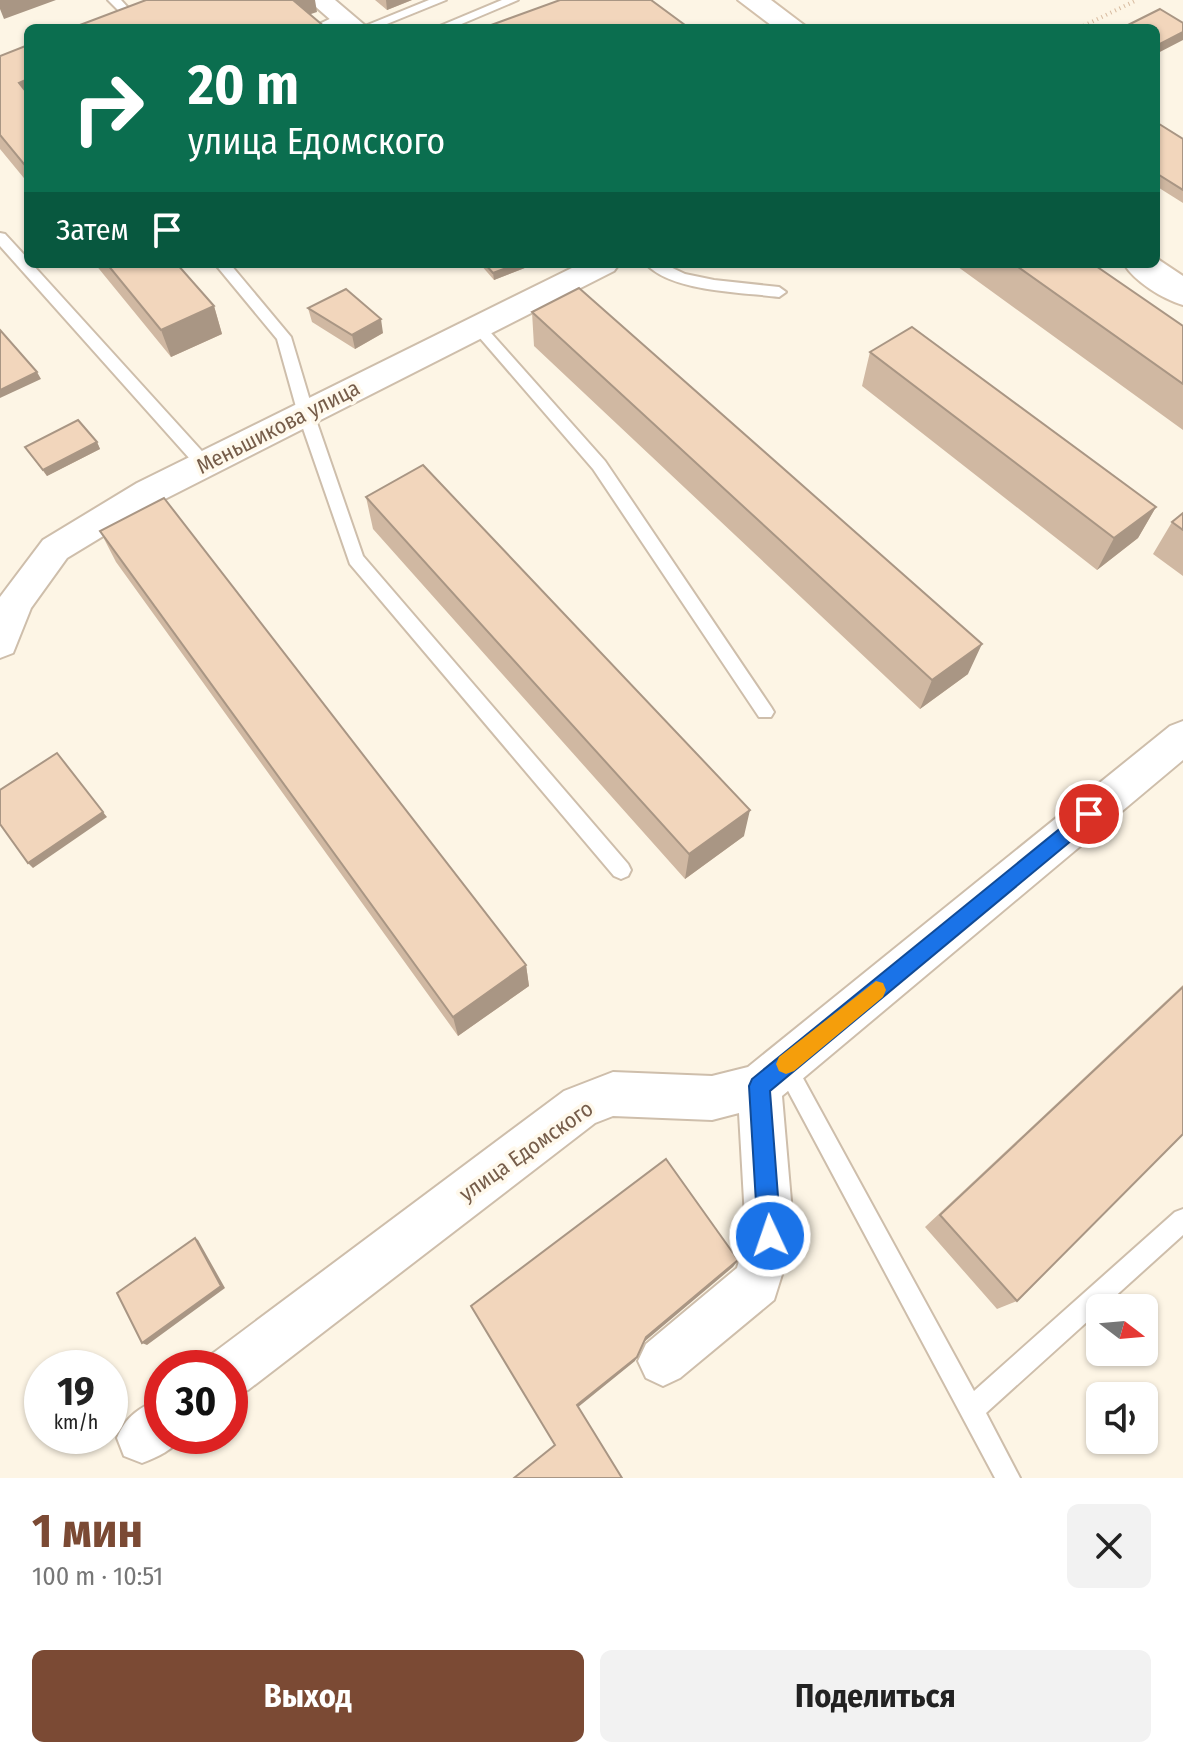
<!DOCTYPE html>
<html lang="ru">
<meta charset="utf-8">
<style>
:root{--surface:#fff;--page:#f2f2f2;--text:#222;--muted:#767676;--accent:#7b4a34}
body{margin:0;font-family:"Fira Sans Condensed",sans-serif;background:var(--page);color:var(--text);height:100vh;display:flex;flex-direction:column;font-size:30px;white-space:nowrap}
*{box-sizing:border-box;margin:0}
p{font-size:26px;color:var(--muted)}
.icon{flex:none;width:44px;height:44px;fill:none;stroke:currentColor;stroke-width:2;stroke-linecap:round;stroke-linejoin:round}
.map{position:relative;height:1478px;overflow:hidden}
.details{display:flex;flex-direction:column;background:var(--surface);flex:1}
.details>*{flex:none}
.banner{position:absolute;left:24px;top:24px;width:1136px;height:244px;border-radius:12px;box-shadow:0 2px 6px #0004;background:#0b6e4f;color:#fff;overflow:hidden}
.needle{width:52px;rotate:106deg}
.buttons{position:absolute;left:1086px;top:1294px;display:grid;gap:16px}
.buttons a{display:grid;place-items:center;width:72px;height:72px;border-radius:12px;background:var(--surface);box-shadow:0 2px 6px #0004;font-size:40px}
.speed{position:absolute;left:24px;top:1350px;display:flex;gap:16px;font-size:40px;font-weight:700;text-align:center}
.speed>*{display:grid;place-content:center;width:104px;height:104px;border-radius:50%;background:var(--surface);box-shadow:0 2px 6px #0004;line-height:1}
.speed small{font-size:20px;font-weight:400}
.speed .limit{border:12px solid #d22;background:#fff;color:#111}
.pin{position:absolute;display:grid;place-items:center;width:68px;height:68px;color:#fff;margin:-34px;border:4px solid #fff;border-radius:50%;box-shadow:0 2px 8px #0007}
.me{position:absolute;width:88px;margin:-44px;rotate:357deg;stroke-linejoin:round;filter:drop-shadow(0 0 6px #0008)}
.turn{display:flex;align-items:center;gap:28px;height:168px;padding:0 32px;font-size:36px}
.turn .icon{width:104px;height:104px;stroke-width:2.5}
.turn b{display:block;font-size:56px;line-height:68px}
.then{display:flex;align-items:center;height:76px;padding:0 32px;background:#0003;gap:16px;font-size:30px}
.round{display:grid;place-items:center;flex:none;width:84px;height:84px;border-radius:12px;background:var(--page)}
.head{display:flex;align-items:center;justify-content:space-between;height:136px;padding:0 32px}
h1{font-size:48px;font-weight:700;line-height:60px;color:var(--accent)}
.button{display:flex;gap:16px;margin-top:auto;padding:16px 32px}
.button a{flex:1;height:92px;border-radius:12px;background:var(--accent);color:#fff;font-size:32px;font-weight:700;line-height:92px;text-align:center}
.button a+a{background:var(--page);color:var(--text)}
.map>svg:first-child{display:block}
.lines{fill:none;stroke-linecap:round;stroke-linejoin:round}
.service-casing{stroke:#cebeab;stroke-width:4}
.minor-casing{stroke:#cebeab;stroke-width:4}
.secondary-casing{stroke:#d3c0ab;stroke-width:4}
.path{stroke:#d7ba9f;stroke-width:4;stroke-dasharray:1 4;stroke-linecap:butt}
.service{fill:#fff;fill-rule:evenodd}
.minor{fill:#fff;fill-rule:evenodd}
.secondary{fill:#fff;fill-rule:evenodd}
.wall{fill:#d0b8a2}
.shaded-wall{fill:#a99684}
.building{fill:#f2d6bc;stroke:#a99684;stroke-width:2}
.route{fill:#1a73e8;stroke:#114b97;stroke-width:2}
.slow{fill:#f59e0b}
.labels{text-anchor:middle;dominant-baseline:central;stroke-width:7;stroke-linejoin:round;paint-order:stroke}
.street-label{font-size:22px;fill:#765d4a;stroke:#fff9ec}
</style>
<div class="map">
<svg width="1183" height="1478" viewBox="0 0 1183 1478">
<rect width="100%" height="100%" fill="#fdf5e5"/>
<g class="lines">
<defs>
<path id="service" d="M108,0h13l12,13 -10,2z
M429,0h17l-69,28h-17z
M502,0h16l-66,28h-17z
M342,13l4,2v4l-19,9h-16z
M0,233l5,1 23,25v5h4l178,196 2,4 -2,4h-12l-198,-222z
M215,264h15l61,73 23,77 49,142 265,308 3,6 -3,6 -7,3 -7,-3 -264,-312 -52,-150 -21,-75z
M646,264h18l21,10 29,6 65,7 7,5 -7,5c-37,-5 -107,-5 -133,-33z
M478,322l5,2 122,137 166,246 3,5 -3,5h-12l-166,-248 -120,-139v-6z
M785,1055l7,3 182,333 201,-179 8,-3v26l-197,178 34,65h-25l-217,-406 -3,-7 3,-7z"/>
<path id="minor" d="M308,0h27l33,28h-28z
M580,264h39l-5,7 -453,230 -94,57 -36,50 -18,45 -13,5v-61l43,-57 94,-57z
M1183,721v39l-401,336 12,140 -20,64 -94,78 -17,8 -17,-8 -8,-17 8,-17 91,-76 9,-32 -7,-123 -27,7 -99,-4 -18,7 -347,267 -18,7v-29h-23l5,-14 352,-263 49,-19 99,4 36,-9 422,-341z
M162,1398v38h20c-8,14 -25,21 -40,27l-18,-7 -7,-18c9,-22 23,-31 45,-40z"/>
<path id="secondary" d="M738,0h33l37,28h-33z
M1156,258l27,18v29c-20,-6 -48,-23 -59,-41h32z"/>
</defs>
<use href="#service" class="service-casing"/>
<use href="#minor" class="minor-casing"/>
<use href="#secondary" class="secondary-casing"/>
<path class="path" d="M1079,28l58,-28"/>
<use href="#service" class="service"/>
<use href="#minor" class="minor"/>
<use href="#secondary" class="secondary"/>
</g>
<path class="wall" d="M375,0h37l-25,10z
M28,45v138l-28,-34v-93z
M1156,122l27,17v64l-27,-17z
M95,264h82l37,42 8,28 -51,23z
M480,264h55l-41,16z
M954,264h139l90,62v104z
M308,308l75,25 -28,16 -43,-27z
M532,312l436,362 -48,35 -386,-363z
M870,352l286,155 -18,31 -41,32 -235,-184z
M97,442l3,7 -53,27 -18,-23 -4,-6z
M366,497l378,339 -59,43 -312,-350z
M1183,513v63l-30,-22 19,-32z
M100,531l426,434 3,21 -71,50 -342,-474z
M1183,985v149l-166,167 -20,8 -72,-82z"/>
<path class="shaded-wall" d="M0,0h56l-52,19 -4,-10z
M286,0h29l2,12 -27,9z
M386,0h26l-25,10z
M1183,32v8l-27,14v-8z
M28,79v27l-9,-23z
M517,264h18l-41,16 -1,-7z
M214,306l8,28 -51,23 -10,-27z
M381,319l2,14 -28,16 -3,-14z
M37,372l4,7 -41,19v-8z
M97,442l3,7 -53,27 -4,-6z
M1156,507l-18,31 -41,32 17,-32z
M982,644l-14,30 -48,35 12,-29z
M750,810l-6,26 -59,43 4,-25z
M103,812l4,5 -74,51 -5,-5z
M526,965l3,21 -71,50 -5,-19z
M195,1238l3,2 27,48 -78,57 -5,-2z
M738,1260l-5,7 -89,75 -9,19 -58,47v-3l69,-68z"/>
<path class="building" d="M146,0h147l33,28h-254z
M560,0h91l38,28h-206z
M1160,9l23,14v9l-27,14v-18h-34z
M28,45v34l-9,4 9,11v75l-28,-34v-79z
M1156,122l27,17v51l-27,-17z
M107,264h70l37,42 -53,24z
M485,264h32l-24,9z
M1014,264h79l90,62v58z
M579,288l403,356 -50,36 -400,-368z
M346,289l35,30 -29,16 -44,-27z
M912,327l244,180 -42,31 -244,-186z
M0,330l37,42 -37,18z
M78,420l19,22 -54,28 -18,-23z
M423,465l327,345 -61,44 -323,-357z
M164,498l362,467 -73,52 -353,-486z
M1183,513v17l-11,-8z
M57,753l46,59 -75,51 -28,-39v-34z
M1183,987v147l-166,167 -77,-86z
M666,1159l72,101 -92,77 -9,20 -60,48 45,73h-108l41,-33 -84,-139z
M195,1238l26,48 -79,57 -25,-50z"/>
<path class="route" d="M1089,805l7,3 3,6 -3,6 -326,271 11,145 -3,8 -8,3 -8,-3 -4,-8 -9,-150 3,-7z"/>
<path class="slow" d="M876,981l7,2 3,7 -3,7 -89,74 -8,3 -7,-3 -3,-7 3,-7z"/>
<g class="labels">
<g class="street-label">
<text transform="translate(278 427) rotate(-27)">Меньшикова улица</text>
<text transform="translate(526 1151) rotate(-35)">улица Едомского</text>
</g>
</g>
</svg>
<div class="buttons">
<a><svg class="needle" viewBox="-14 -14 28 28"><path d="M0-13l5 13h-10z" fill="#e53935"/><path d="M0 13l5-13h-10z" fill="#767676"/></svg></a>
<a><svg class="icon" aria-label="sound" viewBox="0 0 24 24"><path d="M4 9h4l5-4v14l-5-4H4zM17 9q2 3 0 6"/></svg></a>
</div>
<div class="speed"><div>19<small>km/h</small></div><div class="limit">30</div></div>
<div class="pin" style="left:1089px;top:814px;background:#d93025"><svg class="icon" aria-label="arrive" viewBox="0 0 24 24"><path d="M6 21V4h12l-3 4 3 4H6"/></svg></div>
<svg class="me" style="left:770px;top:1236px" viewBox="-20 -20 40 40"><circle r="17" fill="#1a73e8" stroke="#fff" stroke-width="3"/><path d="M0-11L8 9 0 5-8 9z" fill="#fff"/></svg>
<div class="banner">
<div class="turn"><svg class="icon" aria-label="right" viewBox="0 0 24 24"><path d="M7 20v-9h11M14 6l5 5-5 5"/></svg><div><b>20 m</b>улица Едомского</div></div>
<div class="then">Затем<svg class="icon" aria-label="arrive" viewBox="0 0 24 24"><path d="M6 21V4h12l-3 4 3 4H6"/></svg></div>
</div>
</div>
<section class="details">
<div class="head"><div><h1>1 мин</h1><p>100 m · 10:51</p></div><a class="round"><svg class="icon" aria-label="close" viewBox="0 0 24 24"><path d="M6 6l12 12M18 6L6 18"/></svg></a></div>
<div class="button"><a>Выход</a><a>Поделиться</a></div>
</section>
